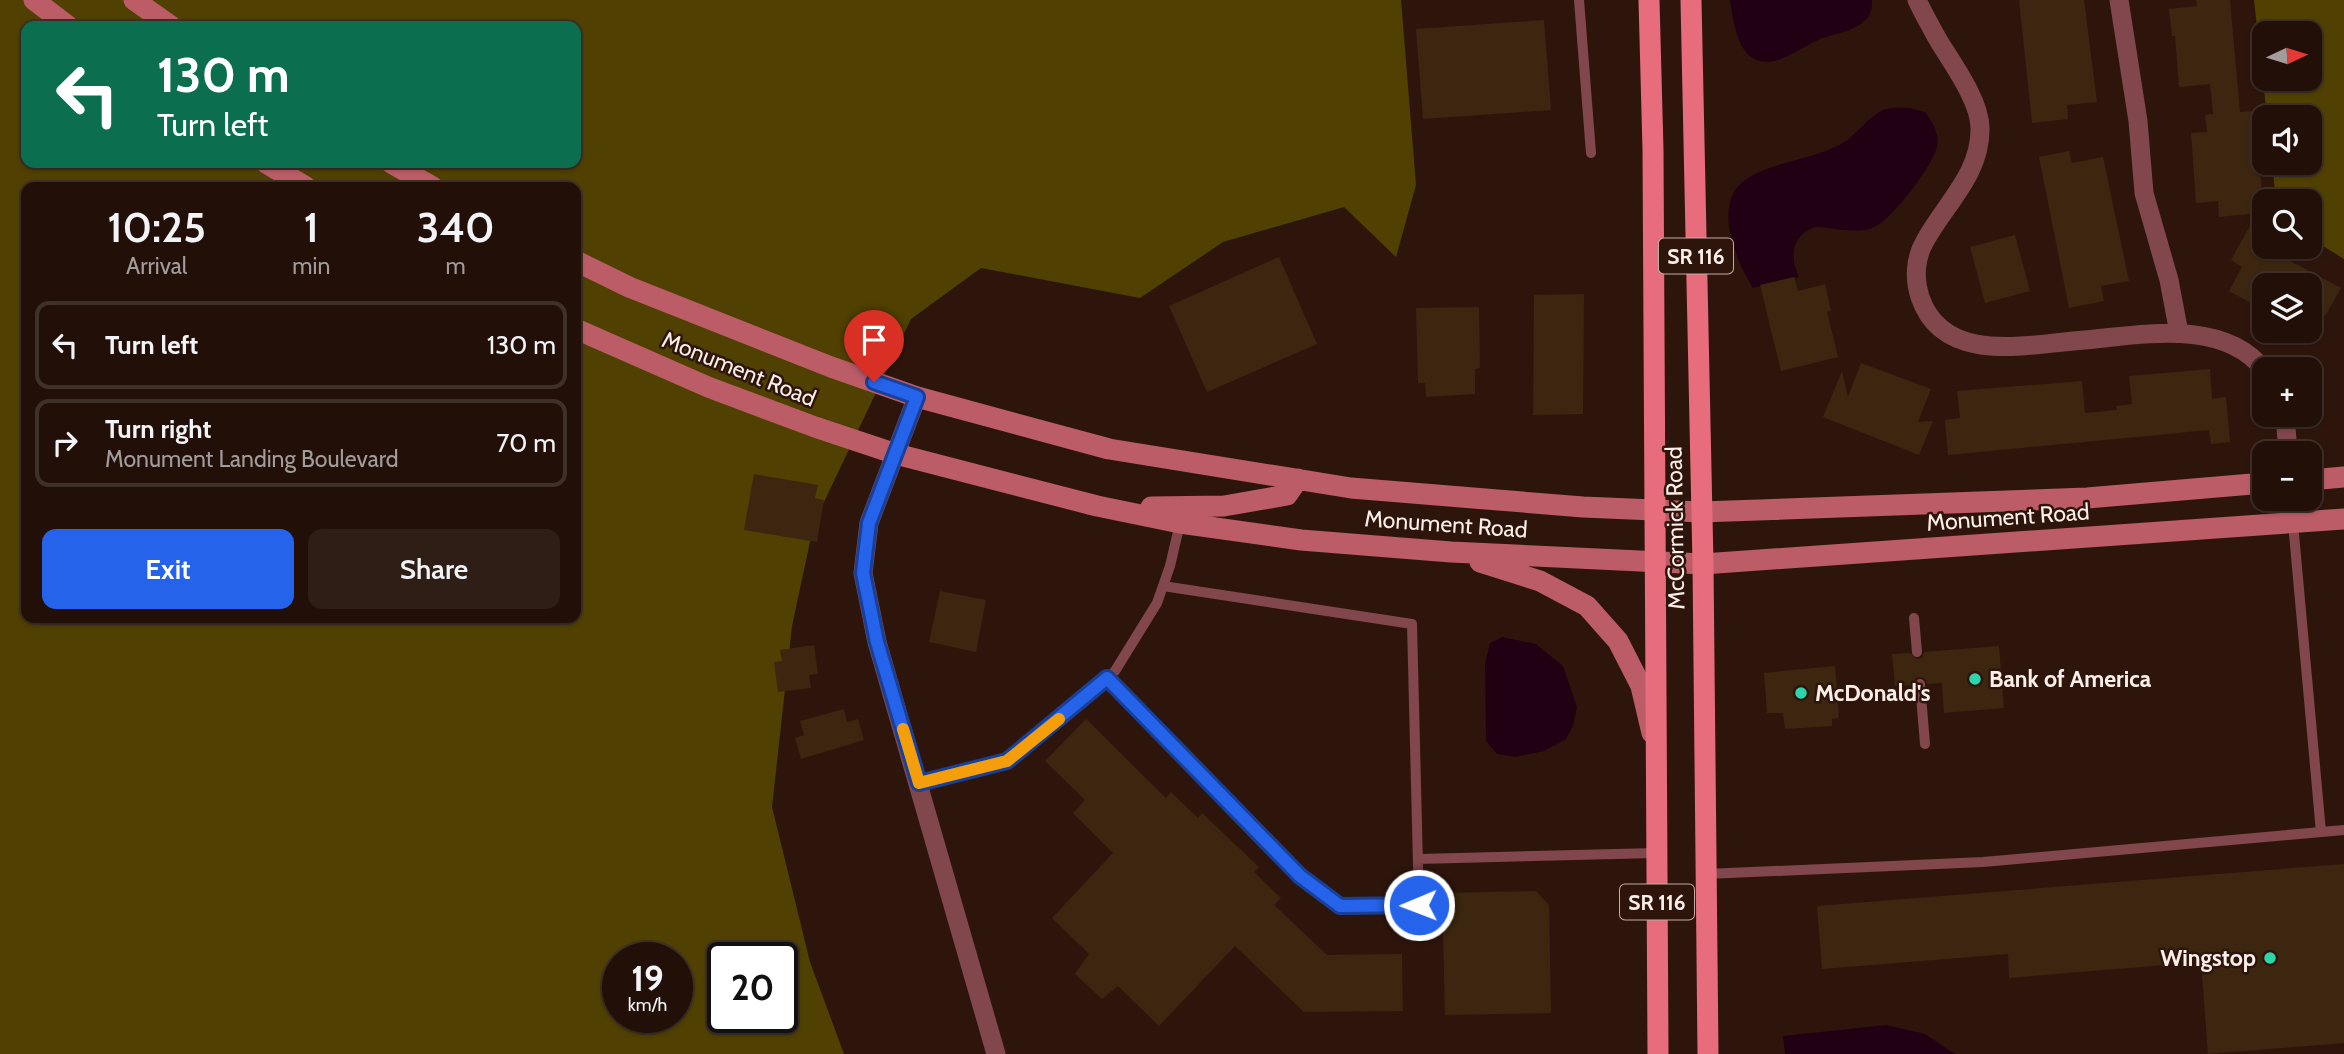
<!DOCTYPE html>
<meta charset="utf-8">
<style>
:root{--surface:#221008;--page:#2e1e16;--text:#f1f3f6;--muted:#a29d9c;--line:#3f3029;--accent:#2563eb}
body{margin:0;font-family:Cabin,sans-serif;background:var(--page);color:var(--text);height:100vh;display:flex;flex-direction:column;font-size:26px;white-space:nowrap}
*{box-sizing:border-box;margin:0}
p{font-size:23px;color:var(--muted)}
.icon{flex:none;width:38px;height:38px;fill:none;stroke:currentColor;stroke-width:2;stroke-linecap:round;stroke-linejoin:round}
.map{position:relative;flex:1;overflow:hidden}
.side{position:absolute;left:21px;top:182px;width:560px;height:441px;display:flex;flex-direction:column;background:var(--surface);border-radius:14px;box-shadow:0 2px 5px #0004,0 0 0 2px var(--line)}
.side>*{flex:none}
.banner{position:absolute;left:21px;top:21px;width:560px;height:147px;border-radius:14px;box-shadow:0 2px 5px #0004,0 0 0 2px var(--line);background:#0b6e4f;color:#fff;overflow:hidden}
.needle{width:46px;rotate:86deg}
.controls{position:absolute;left:2252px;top:21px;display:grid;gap:14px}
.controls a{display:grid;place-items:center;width:70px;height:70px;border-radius:14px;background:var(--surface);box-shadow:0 2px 5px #0004,0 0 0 2px var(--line);font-size:35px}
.speed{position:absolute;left:602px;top:942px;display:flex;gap:14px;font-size:35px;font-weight:700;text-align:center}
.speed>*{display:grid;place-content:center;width:91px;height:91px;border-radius:50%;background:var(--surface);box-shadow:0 2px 5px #0004,0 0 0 2px var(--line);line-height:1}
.speed small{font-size:18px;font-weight:400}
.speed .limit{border:4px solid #111;border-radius:10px;background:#fff;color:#111}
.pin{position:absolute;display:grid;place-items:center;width:60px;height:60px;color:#fff;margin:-72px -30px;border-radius:50% 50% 50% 0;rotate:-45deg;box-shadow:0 0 7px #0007}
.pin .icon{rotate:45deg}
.me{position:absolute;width:77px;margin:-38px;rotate:269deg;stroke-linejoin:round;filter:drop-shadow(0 0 5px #0008)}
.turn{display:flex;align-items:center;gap:24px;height:147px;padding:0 21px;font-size:32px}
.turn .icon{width:91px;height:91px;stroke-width:2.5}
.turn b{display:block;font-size:49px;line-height:60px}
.eta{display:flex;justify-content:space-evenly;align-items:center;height:119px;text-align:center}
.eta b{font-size:42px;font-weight:600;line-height:49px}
.primary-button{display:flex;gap:14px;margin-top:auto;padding:14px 21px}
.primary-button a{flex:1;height:80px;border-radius:14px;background:var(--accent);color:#fff;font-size:28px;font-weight:600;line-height:80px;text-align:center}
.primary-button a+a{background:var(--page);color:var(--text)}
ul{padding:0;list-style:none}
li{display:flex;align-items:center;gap:21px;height:88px;margin:0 14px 10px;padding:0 7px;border:4px solid var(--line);border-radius:14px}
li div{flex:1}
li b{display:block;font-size:26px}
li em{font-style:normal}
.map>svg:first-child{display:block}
.green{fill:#504001;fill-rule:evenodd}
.water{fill:#210013}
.building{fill:#3c260f}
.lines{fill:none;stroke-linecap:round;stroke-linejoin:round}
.lane{stroke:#82464d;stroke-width:10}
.street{stroke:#82464d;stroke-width:19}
.secondary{stroke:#bb5c67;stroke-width:21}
.primary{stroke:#e76c7c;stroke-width:21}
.route-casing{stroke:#184099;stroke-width:18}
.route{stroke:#2563eb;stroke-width:12}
.slow{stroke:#f59e0b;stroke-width:12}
.poi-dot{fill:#2cd5ab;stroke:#2e150b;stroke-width:2.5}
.labels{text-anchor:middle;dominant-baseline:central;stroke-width:5;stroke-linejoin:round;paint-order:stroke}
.shield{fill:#2e150b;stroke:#bfada6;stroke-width:2}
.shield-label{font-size:21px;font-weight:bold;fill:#fdeee9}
.street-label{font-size:23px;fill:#fdeee9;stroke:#2e150b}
.poi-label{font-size:23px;font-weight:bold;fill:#fdeee9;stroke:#2e150b;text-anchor:start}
</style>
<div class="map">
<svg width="2344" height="1054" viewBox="0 0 2344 1054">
<rect width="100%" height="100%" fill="#2e150b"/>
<path class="green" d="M0,0h1401l15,185 -20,72 -52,-50 -121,35 -83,56 -159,-30 -70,51 -97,204 -22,103 -20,181 38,155 34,92h-844zM26,26h550v137h-550zM26,187h550v431h-550zM618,957h59v60h-59zM723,957h59v60h-59z
M2254,0h90v259l-34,-21v-37h-34l-4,-38h38v-46h-43zM2264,33h46v46h-46z"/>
<path class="water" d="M1730,0h142c0,5 0,11 -3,16 -10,15 -33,17 -49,23 -13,6 -25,14 -39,20 -41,15 -47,-31 -51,-59z
M1910,108l15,4c7,10 15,21 12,35 -4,18 -48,78 -67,82 -17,4 -37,-1 -54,-2 -24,7 -27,30 -17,50l-46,11c-16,-26 -42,-84 -8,-108 28,-19 67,-20 96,-36 15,-8 28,-28 42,-34 8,-3 19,-2 27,-2z
M1502,637l34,7 27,22 14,41 -4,19 -7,13 -22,12 -29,6 -18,-3 -11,-13 -1,-77 5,-21z
M1886,1025l39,9 30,20h-170l-2,-18z"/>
<path class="building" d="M2019,0h65l13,102 -30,3 1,14 -36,4z
M2196,0h34l10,112 14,-1 9,91 1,-3v48l77,41 -16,28 -15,-9v-22h-46l-11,19 -24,-13 13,-24 -11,-7 26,-47 -38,4 -1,-16 -22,2 -5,-70 16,-1 -2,-17 8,-1 -3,-30 -31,3 -4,-51h-3l-3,-27 28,-3z
M1544,20l7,90 -128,9 -7,-90z
M2069,151l3,12 31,-6 26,124 -28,5 3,15 -35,7 -30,-151z
M2015,235l15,56 -45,12 -15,-56z
M1279,257l38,87 -110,48 -38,-86z
M1794,277l4,14 27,-7 6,27 -4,1 11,45 -57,14 -21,-86z
M1584,294l-1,120 -50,1 1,-120z
M1479,307l1,61 -5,1v25l-49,3 -1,-14h-7l-2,-75z
M1861,363l70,26 -13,33 15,-1 -14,34 -96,-38 19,-46 6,26z
M2210,369l2,30 14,-2 4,45 -19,2 -2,-14 -261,25 -3,-35 15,-2 -3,-27 125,-10 3,32 32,-3 -1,-4 16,-2 -3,-28z
M754,474l64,11 -3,13 9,2 -7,42 -73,-12z
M940,591l46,9 -10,52 -47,-10z
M814,645l4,29 -9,1 2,13 -33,4 -4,-30 8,-1 -2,-11z
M1999,646l5,62 -60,5 -2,-30 -15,1 -1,-5 -6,-2 -5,1 -2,7 -18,1 -3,-32 18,-1 7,6 5,-1 2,-6z
M1835,666l4,52 -7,1v7l-47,3 -2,-16h-16l-3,-40z
M844,709l3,13 11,-3 6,21 -63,19 -6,-21 9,-3 -4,-14z
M1086,719l80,79 5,-6 27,26 4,-5 57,54 -5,5 27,26 -7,7 53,50 75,-1 1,57 -99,1 -69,-66 -76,80 -41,-40 -16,13 -27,-25 14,-20 -37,-36 61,-65 -40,-40 12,-13 -40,-39z
M2344,864v179l-136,11 -7,-92 -192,16 -1,-24 -186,15 -5,-63z
M1536,891l13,14 2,108 -106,2 -3,-122z"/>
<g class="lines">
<path class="lane" d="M1579,0l12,153
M2293,523l28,309
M1914,618l3,34
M1107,678l193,198 40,30 79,-1 -7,-281 -249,-38
M1920,684l5,60
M919,783l88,-22 108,-90 42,-68 13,-37 10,-43
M1418,859l238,-6
M1706,874l277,-12 361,-32"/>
<path class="street" d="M1917,0c6,13 13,25 20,38 14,24 43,62 43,90 1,46 -35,76 -55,113 -10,17 -11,38 -5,56 23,69 109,47 164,43 57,-5 140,-22 180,30
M2119,0l19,121 6,72 25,87 10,53
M917,397l-48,126 -6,50 14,69 119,412
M2285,415l3,38
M2292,499l1,24"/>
<path class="secondary" d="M34,0l34,26
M134,0l37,26
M266,163l40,24
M391,163l42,24
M576,261l53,26 202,80 86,30 192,52 242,39 232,19 118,5 386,-14 177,-15
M576,329l132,58 107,40 81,27 201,52 83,17 121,17 150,12 252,12 641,-45
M2310,480l34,-3
M1151,507l73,-1 63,-11 11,-16
M1480,562l60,19 47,25 31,35 23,45 11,47"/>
<path class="primary" d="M1649,0l4,150 5,904
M1691,0l12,564 5,490"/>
</g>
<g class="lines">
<defs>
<path id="route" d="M874,382l43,15 -48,126 -6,50 14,69 42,141 88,-22 100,-83 193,198 40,30 79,-1"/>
</defs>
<use href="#route" class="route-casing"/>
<use href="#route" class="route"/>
<path class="slow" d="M903,729l16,54 88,-22 52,-42"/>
</g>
<g class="poi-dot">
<circle cx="1975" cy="679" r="7"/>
<circle cx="1801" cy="693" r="7"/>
<circle cx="2270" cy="958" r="7"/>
</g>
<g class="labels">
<g class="shield">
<rect x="1659" y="238.5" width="74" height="35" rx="5"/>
<rect x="1620" y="884.5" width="74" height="35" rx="5"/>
</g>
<g class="shield-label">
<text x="1696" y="256">SR 116</text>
<text x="1657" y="902">SR 116</text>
</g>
<g class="street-label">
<text transform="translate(739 369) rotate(22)">Monument Road</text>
<text transform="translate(2008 517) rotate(-4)">Monument Road</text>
<text transform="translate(1446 524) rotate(4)">Monument Road</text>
<text transform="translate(1675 528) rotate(-91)">McCormick Road</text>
</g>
<g class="poi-label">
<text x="1989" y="679">Bank of America</text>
<text x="1815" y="693">McDonald's</text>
<text x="2256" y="958" text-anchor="end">Wingstop</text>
</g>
</g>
</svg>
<div class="controls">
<a><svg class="needle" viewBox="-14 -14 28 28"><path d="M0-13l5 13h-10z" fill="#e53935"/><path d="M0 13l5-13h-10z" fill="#a29d9c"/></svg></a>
<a><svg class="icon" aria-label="sound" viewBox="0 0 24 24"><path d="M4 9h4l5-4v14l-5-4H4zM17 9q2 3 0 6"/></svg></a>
<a><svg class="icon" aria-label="search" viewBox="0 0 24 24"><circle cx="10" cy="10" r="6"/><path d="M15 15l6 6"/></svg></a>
<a><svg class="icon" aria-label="layers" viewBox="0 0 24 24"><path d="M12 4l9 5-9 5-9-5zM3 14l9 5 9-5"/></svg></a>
<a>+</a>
<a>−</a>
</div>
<div class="speed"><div>19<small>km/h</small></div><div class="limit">20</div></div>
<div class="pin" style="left:874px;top:382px;background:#d93025"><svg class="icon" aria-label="arrive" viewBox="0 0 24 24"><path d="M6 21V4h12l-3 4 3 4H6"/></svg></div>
<svg class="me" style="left:1419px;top:905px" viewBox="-20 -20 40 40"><circle r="17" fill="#2563eb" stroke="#fff" stroke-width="3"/><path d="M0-11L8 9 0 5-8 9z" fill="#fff"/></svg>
<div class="banner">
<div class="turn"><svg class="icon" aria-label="left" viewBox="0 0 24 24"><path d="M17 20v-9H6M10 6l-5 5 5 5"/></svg><div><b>130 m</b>Turn left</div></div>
</div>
<section class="side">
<div class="eta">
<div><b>10:25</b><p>Arrival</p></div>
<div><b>1</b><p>min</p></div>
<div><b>340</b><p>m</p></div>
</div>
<ul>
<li><svg class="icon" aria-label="left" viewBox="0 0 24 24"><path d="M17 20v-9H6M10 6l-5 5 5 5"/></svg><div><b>Turn left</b></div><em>130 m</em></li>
<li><svg class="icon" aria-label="right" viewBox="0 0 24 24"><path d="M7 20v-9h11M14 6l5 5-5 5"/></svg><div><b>Turn right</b><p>Monument Landing Boulevard</p></div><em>70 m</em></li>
</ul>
<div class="primary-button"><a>Exit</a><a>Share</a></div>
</section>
</div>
